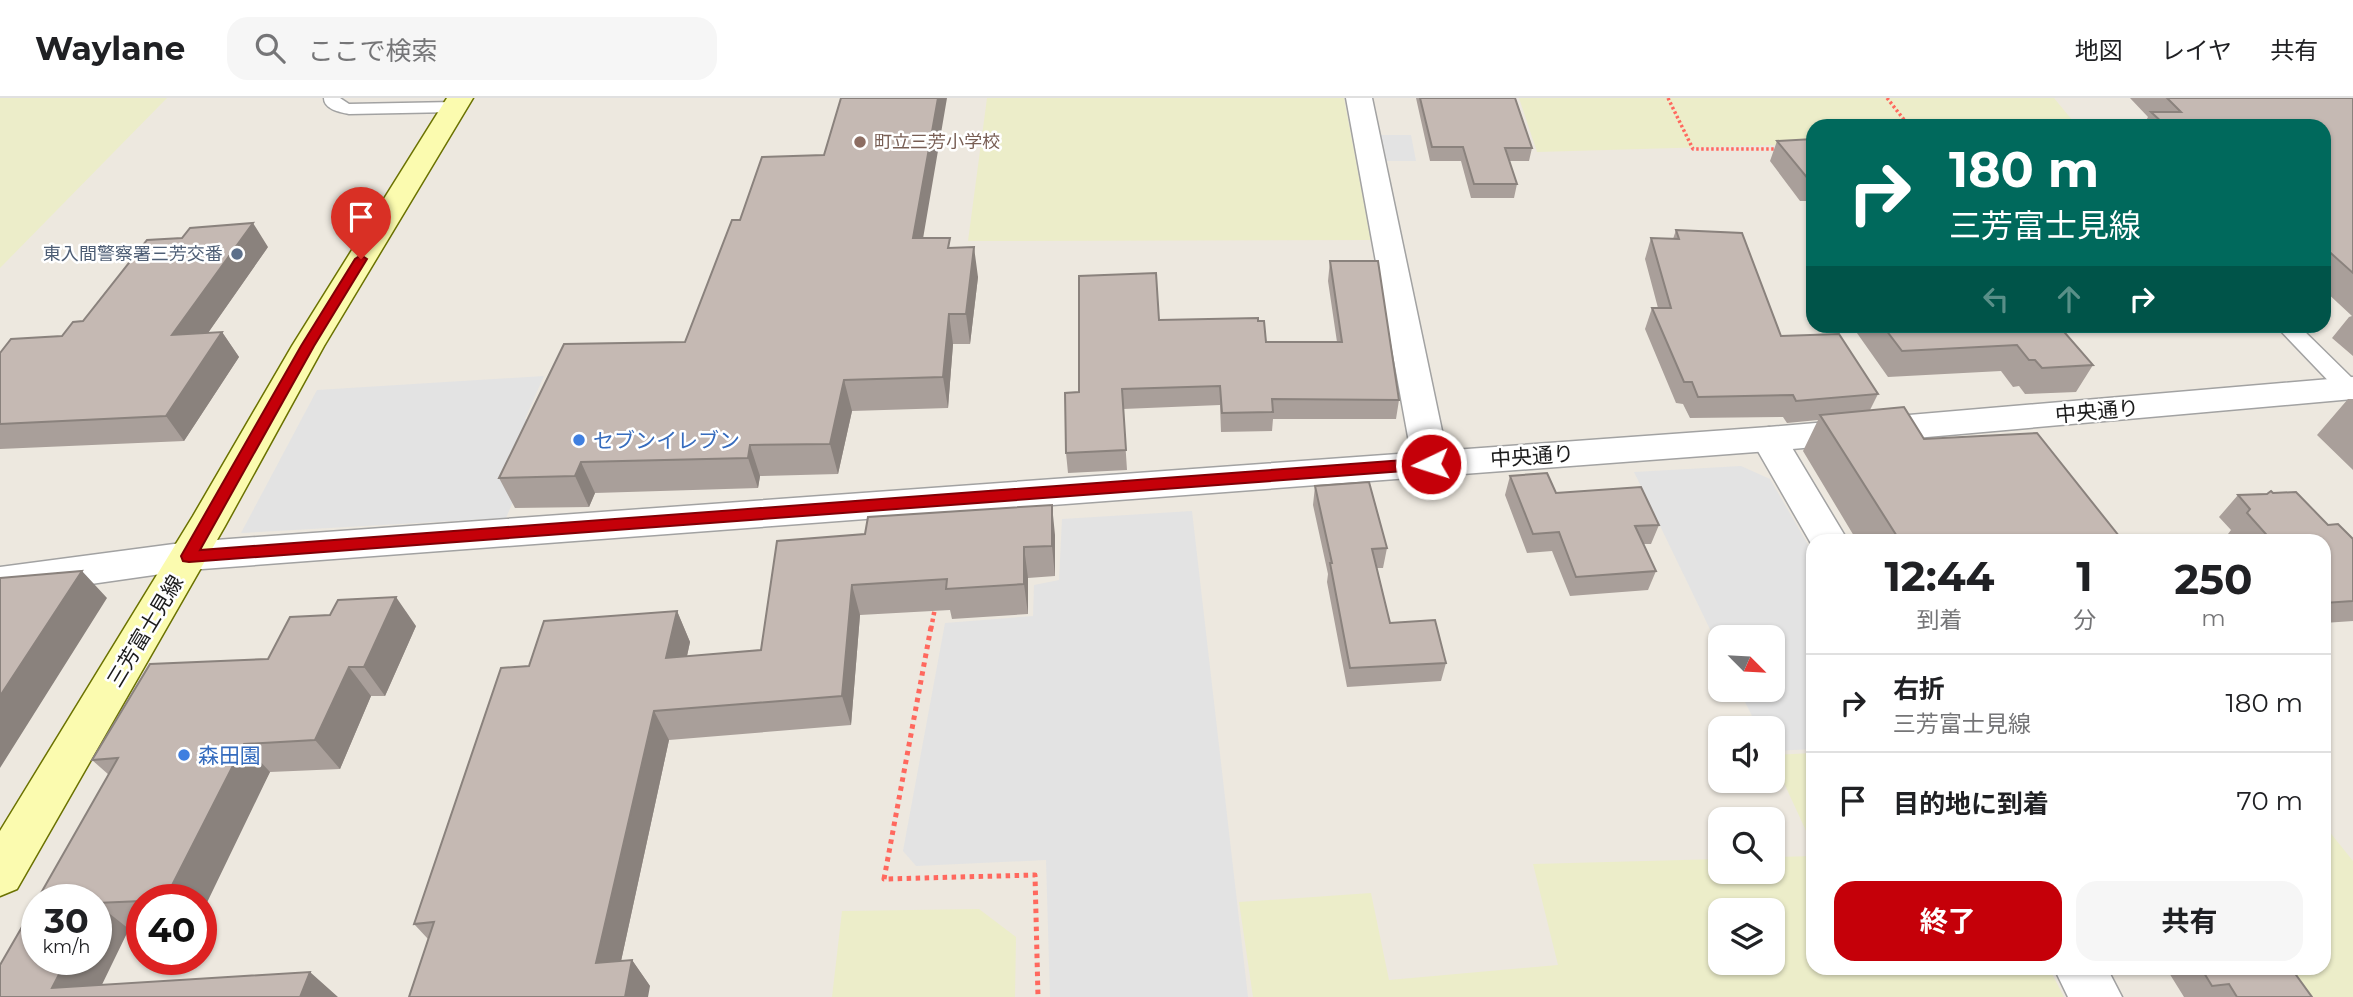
<!DOCTYPE html>
<html lang="ja">
<meta charset="utf-8">
<style>
:root{--surface:#fff;--page:#f6f6f6;--text:#202124;--muted:#757577;--line:#e0e0e0;--accent:#c50009}
body{margin:0;font-family:Montserrat,"Noto Sans JP",sans-serif;background:var(--page);color:var(--text);height:100vh;display:flex;flex-direction:column;font-size:26px;white-space:nowrap}
*{box-sizing:border-box;margin:0}
p{font-size:23px;color:var(--muted)}
.icon{flex:none;width:38px;height:38px;fill:none;stroke:currentColor;stroke-width:2;stroke-linecap:round;stroke-linejoin:round}
.map{position:relative;flex:1;overflow:hidden}
.panel{position:absolute;left:1806px;top:436px;width:525px;height:441px;display:flex;flex-direction:column;background:var(--surface);border-radius:21px;box-shadow:0 2px 5px #0004}
.panel>*{flex:none}
.top-card{position:absolute;left:1806px;top:21px;width:525px;height:214px;border-radius:21px;box-shadow:0 2px 5px #0004;background:#00695c;color:#fff;overflow:hidden}
.needle{width:46px;rotate:114deg}
.tools{position:absolute;left:1708px;top:527px;display:grid;gap:14px}
.tools a{display:grid;place-items:center;width:77px;height:77px;border-radius:14px;background:var(--surface);box-shadow:0 2px 5px #0004;font-size:35px}
.speed{position:absolute;left:21px;top:786px;display:flex;gap:14px;font-size:35px;font-weight:700;text-align:center}
.speed>*{display:grid;place-content:center;width:91px;height:91px;border-radius:50%;background:var(--surface);box-shadow:0 2px 5px #0004;line-height:1}
.speed small{font-size:18px;font-weight:400}
.speed .limit{border:10px solid #d22;background:#fff;color:#111}
.pin{position:absolute;display:grid;place-items:center;width:60px;height:60px;color:#fff;margin:-72px -30px;border-radius:50% 50% 50% 0;rotate:-45deg;box-shadow:0 0 7px #0007}
.pin .icon{rotate:45deg}
.me{position:absolute;width:77px;margin:-38px;rotate:266deg;stroke-linejoin:round;filter:drop-shadow(0 0 5px #0008)}
.turn{display:flex;align-items:center;gap:24px;height:147px;padding:0 28px;font-size:32px}
.turn .icon{width:91px;height:91px;stroke-width:2.5}
.turn b{display:block;font-size:49px;line-height:60px}
.lanes{display:flex;align-items:center;height:66px;padding:0 28px;background:#0003;justify-content:center;gap:35px;direction:ltr}
.lanes .off{opacity:.35}
.eta{display:flex;justify-content:space-evenly;align-items:center;height:119px;text-align:center}
.eta b{font-size:42px;font-weight:700;line-height:49px}
.primary-button{display:flex;gap:14px;margin-top:auto;padding:14px 28px}
.primary-button a{flex:1;height:80px;border-radius:21px;background:var(--accent);color:#fff;font-size:28px;font-weight:700;line-height:80px;text-align:center}
.primary-button a+a{background:var(--page);color:var(--text)}
ul{padding:0;list-style:none}
li{display:flex;align-items:center;gap:21px;height:98px;padding:0 28px;border-top:2px solid var(--line)}
li div{flex:1}
li b{display:block;font-size:26px}
li em{font-style:normal}
header{display:flex;align-items:center;gap:42px;box-sizing:border-box;height:98px;padding:0 35px;background:var(--surface);border-bottom:2px solid var(--line)}
header strong{font-size:33px}
nav{display:flex;gap:38px;margin-inline-start:auto;font-size:24px}
.search{width:490px;height:63px;background:var(--page);display:flex;align-items:center;gap:18px;box-sizing:border-box;padding:0 24px;border-radius:21px;color:var(--muted);font-size:26px}
.map>svg:first-child{display:block}
.farmland{fill:#ecedc9;fill-rule:evenodd}
.parking{fill:#e3e3e3}
.lines{fill:none;stroke-linecap:round;stroke-linejoin:round}
.service-casing{stroke:#a2a2a2;stroke-width:3}
.minor-casing{stroke:#a2a2a2;stroke-width:3}
.tertiary-casing{stroke:#a2a2a2;stroke-width:3}
.secondary-casing{stroke:#6b7201;stroke-width:3}
.path-far2{stroke:#ff685e;stroke-width:3.5;stroke-dasharray:2.5 2.5;stroke-linecap:butt}
.path-far1{stroke:#ff685e;stroke-width:4.5;stroke-dasharray:3.5 3.5;stroke-linecap:butt}
.path{stroke:#ff685e;stroke-width:5;stroke-dasharray:4.5 4.5;stroke-linecap:butt}
.service{fill:#fff;fill-rule:evenodd}
.minor{fill:#fff;fill-rule:evenodd}
.tertiary{fill:#fff;fill-rule:evenodd}
.secondary{fill:#fbfbaf;fill-rule:evenodd}
.wall{fill:#a99f9a}
.shaded-wall{fill:#8a827d}
.building{fill:#c5b9b3;stroke:#8a827d;stroke-width:2}
.route{fill:#c50009;stroke:#800006;stroke-width:2}
.education-dot{fill:#8d6e63;stroke:#fff;stroke-width:2.5}
.service-dot{fill:#5c6f8a;stroke:#fff;stroke-width:2.5}
.shop-dot{fill:#3f7fe0;stroke:#fff;stroke-width:2.5}
.labels{text-anchor:middle;dominant-baseline:central;stroke-width:5;stroke-linejoin:round;paint-order:stroke}
.far-education-label{font-size:18px;fill:#785e54;stroke:#fff;text-anchor:start}
.far-service-label{font-size:18px;fill:#4e5e75;stroke:#fff;text-anchor:end}
.street-label{font-size:21px;fill:#1b1b1b;stroke:#fff}
.shop-label{font-size:21px;fill:#366cbe;stroke:#fff;text-anchor:start}
</style>
<header>
<strong>Waylane</strong>
<div class="search"><svg class="icon" aria-label="search" viewBox="0 0 24 24"><circle cx="10" cy="10" r="6"/><path d="M15 15l6 6"/></svg>ここで検索</div>
<nav><a>地図</a><a>レイヤ</a><a>共有</a></nav>
</header>
<div class="map">
<svg width="2353" height="899" viewBox="0 0 2353 899">
<rect width="100%" height="100%" fill="#ede8df"/>
<path class="farmland" d="M0,0h167l-167,170z
M987,0h357l27,142 -403,1z
M1519,0h535l23,28h-264v18l-276,8z
M1813,655v93l-40,-87v-4z
M2324,727l29,36v136h-47l-20,-29h38z
M1813,758v112h236l15,29h-811l-14,-95 132,-9 18,87 169,-15 -25,-101 187,-5v13h53v-15zM1720,812h53v52h-53z
M979,811l37,28 -1,60h-183l10,-86z"/>
<path class="parking" d="M1374,37h37l5,26h-37z
M544,278l-19,43h14l8,4 -41,95 -265,15 76,-143z
M1741,368l29,13 43,74v196l-40,2v-23h-15l-19,-38h34v-53h-53v13l-86,-178z
M1192,413l56,486h-198l-4,-137 -130,6 -13,-15 42,-228 88,-7 1,-31 25,-5 3,-61z"/>
<g class="lines">
<defs>
<path id="service" d="M324,0h16l9,6 105,-2 9,5 -9,5 -105,2c-10,-2 -25,-5 -25,-16z
M2276,228h23l54,53v15l-13,-1z"/>
<path id="minor" d="M1346,0h26l77,366 -5,9 -13,3 -13,-3 -5,-9z
M1769,329l13,4 66,110h-35v6l-62,-108 5,-8z
M2054,870h53l15,29h-54z"/>
<path id="tertiary" d="M2353,279v22l-584,52 -1580,119 -189,27v-30l189,-25 1580,-115z"/>
<path id="secondary" d="M447,0h26l-149,248 -99,180 -208,363 -17,7v-65l193,-315 99,-170z"/>
</defs>
<use href="#service" class="service-casing"/>
<use href="#minor" class="minor-casing"/>
<use href="#tertiary" class="tertiary-casing"/>
<use href="#secondary" class="secondary-casing"/>
<path class="path-far2" d="M1668,0l25,51h84
M1887,0l22,28"/>
<path class="path-far1" d="M931,531l4,-21"/>
<path class="path" d="M931,529l-47,252 151,-4 3,122"/>
<use href="#service" class="service"/>
<use href="#minor" class="minor"/>
<use href="#tertiary" class="tertiary"/>
<use href="#secondary" class="secondary"/>
</g>
<path class="wall" d="M1416,0h99l17,50 -3,13h-20l8,23 -3,14h-43l-10,-37h-31z
M2130,0h223v258l-21,-18 17,-21 3,-1 -28,-26v-164h-181l5,-9z
M1813,41v62h-13l-30,-40 7,-20z
M1676,132l105,106 97,58 -8,16 253,131h-266l-54,-90 15,-31 -31,3 -4,-6 -93,1 -7,-14 -7,-1 -31,-74 7,-21h6l-13,-49 6,-21 22,1z
M923,140l28,10 27,29 -8,67h-17l-5,64 -96,3 -14,63 -78,2 -2,12 -163,5 -6,14 -74,1 -16,-30 186,-136z
M268,149l-60,86 14,-1 17,25 -55,84 -184,8v-96l62,-17 21,-15z
M1330,163l69,139 -3,19h-123l-1,12 -51,1 -1,-27 -97,4 4,61 -59,3 -2,-20 13,-61 80,-72 99,1 8,21h71l-9,-61z
M1852,228h207l34,39 -17,27 -51,2 -6,-8 -6,1 -12,-16 -113,6z
M2348,301h5v71l-36,-35z
M1510,378l46,17 103,32 -8,19h-8l13,27 -8,19 -78,6 -18,-45 -25,2 -22,-58z
M1315,388l72,62 -4,20h-6l13,55 56,40 -5,18 -94,6 -20,-105 1,-8 -15,-69z
M2273,395l80,46v82l-29,2v-82h-90l-6,-7 3,-4 -12,-13 19,-22z
M1055,437v41l-27,2v36l-76,5 -2,-9 -90,5 -9,110 -182,15 -48,221 11,-1 18,26 -222,-47 -14,-15 115,-258 148,-55 13,31 -3,14 74,-6 16,-109z
M416,528l-31,70h-14l-31,73 -70,3 -69,128h-59v29h-13l-129,68 96,-97 13,-125 -17,-15 176,-101z
M2166,870h125l21,29h-128z"/>
<path class="shaded-wall" d="M938,0h9l-29,170 -5,-30z
M253,125l15,24 -79,113 -17,-25z
M974,149l4,30 -8,67 -4,-30z
M949,216l4,30 -5,64 -5,-31z
M222,234l17,25 -55,84 -18,-25z
M844,282l8,31 -14,63 -8,-30z
M750,347l10,31 -2,12 -10,-30z
M581,364l14,31 -6,14 -14,-31z
M1052,407l3,30v41l-3,-30z
M1024,449l4,31v36l-4,-30z
M82,473l25,27 -107,170v-72z
M852,487l8,30 -9,110 -9,-29z
M396,499l20,29 -31,70 -21,-29z
M677,513l13,31 -10,46 -14,-30z
M349,569l22,29 -31,73 -25,-29z
M654,613l15,29 -54,249 -19,-26z
M244,646l26,28 -69,143v-15l-36,-1z
M96,805l33,26 -33,68 -44,-9 15,-29h29z
M632,862l18,26 -2,11h-23z
M310,874l28,25h-38z"/>
<path class="building" d="M841,0h97l-25,140h37l-2,10 26,-1 -8,67h-17l-6,63 -99,3 -14,64 -80,1 -2,13 -167,4 -6,14 -76,2 65,-134 121,-2 47,-122h8l22,-63 62,-2z
M1420,0h95l17,50h-27l12,36h-43l-11,-37h-31z
M2167,0h186v175l-29,-26v-121h-158l-15,-14h30z
M1813,41v41h-4l-32,-39z
M253,125l-81,112 50,-3 -56,84 -166,8v-71l11,-14 51,-3 11,-14 10,-1 64,-81 35,-2 8,-10z
M1676,132l66,3 39,103 58,-2 39,60 -82,7 -3,-6 -95,2 -6,-15h-8l-32,-74h19l-20,-70 28,1z
M1330,163h48l21,139 -127,-1 1,13 -51,1 -2,-27 -98,3 4,61 -60,3 -1,-60 14,-1v-116l77,-3 3,47 99,-2v3h6l2,21h76z
M1883,228h176l34,39 -51,3 -7,-8h-6l-12,-15 -115,6z
M1904,309l20,32 113,-6 86,108h-223l-80,-126z
M1547,375l9,20 85,-6 18,38 -24,1 21,45 -80,6 -17,-45 -26,2 -23,-58z
M1369,384l18,66 -15,1 18,74 45,-3 11,43 -96,5 -20,-105h2l-17,-77z
M2271,393l2,2 23,-1 32,33 10,-1 15,15v62l-29,2v-62h-52l-25,-28 3,-4 -12,-14 29,-1z
M1052,407v41l-28,1v37l-78,5 1,-10 -95,6 -10,111 -188,15 -58,252 36,-3 -7,37h-216l25,-75 -20,2 87,-256 28,-2 15,-45 133,-10 -11,47 95,-8 16,-109 88,-7 3,-17z
M82,473l-82,125v-118z
M396,499l-32,70h-15l-34,73 -71,4 -79,155 -23,1v1l-46,2v-3h-59l81,-142 -26,2 58,-96 118,-5 22,-42 40,-2 8,-15z
M37,803v58h30l-15,29 258,-16 -10,25h-300v-32z
M2201,870h90l21,29h-75l-8,-13 -17,2z"/>
<path class="route" d="M361,157l6,4 -53,87 -114,204 1231,-92 8,6 -8,5 -1242,93 -6,-1 -2,-5 120,-210 54,-87z"/>
<circle class="education-dot" cx="860" cy="44" r="7"/>
<circle class="service-dot" cx="237" cy="156" r="7"/>
<g class="shop-dot">
<circle cx="579" cy="342" r="7"/>
<circle cx="184" cy="657" r="7"/>
</g>
<g class="labels">
<g class="far-education-label">
<text x="874" y="44">町立三芳小学校</text>
</g>
<g class="far-service-label">
<text x="223" y="156">東入間警察署三芳交番</text>
</g>
<g class="street-label">
<text transform="translate(2097 313) rotate(-5)">中央通り</text>
<text transform="translate(1532 358) rotate(-4)">中央通り</text>
<text transform="translate(145 533) rotate(-59)">三芳富士見線</text>
</g>
<g class="shop-label">
<text x="593" y="342">セブンイレブン</text>
<text x="198" y="657">森田園</text>
</g>
</g>
</svg>
<div class="tools">
<a><svg class="needle" viewBox="-14 -14 28 28"><path d="M0-13l5 13h-10z" fill="#e53935"/><path d="M0 13l5-13h-10z" fill="#757577"/></svg></a>
<a><svg class="icon" aria-label="sound" viewBox="0 0 24 24"><path d="M4 9h4l5-4v14l-5-4H4zM17 9q2 3 0 6"/></svg></a>
<a><svg class="icon" aria-label="search" viewBox="0 0 24 24"><circle cx="10" cy="10" r="6"/><path d="M15 15l6 6"/></svg></a>
<a><svg class="icon" aria-label="layers" viewBox="0 0 24 24"><path d="M12 4l9 5-9 5-9-5zM3 14l9 5 9-5"/></svg></a>
</div>
<div class="speed"><div>30<small>km/h</small></div><div class="limit">40</div></div>
<div class="pin" style="left:361px;top:161px;background:#d93025"><svg class="icon" aria-label="arrive" viewBox="0 0 24 24"><path d="M6 21V4h12l-3 4 3 4H6"/></svg></div>
<svg class="me" style="left:1431px;top:366px" viewBox="-20 -20 40 40"><circle r="17" fill="#c50009" stroke="#fff" stroke-width="3"/><path d="M0-11L8 9 0 5-8 9z" fill="#fff"/></svg>
<div class="top-card">
<div class="turn"><svg class="icon" aria-label="right" viewBox="0 0 24 24"><path d="M7 20v-9h11M14 6l5 5-5 5"/></svg><div><b>180 m</b>三芳富士見線</div></div>
<div class="lanes"><svg class="icon off" aria-label="left" viewBox="0 0 24 24"><path d="M17 20v-9H6M10 6l-5 5 5 5"/></svg><svg class="icon off" aria-label="ahead" viewBox="0 0 24 24"><path d="M12 20V5M6 11l6-6 6 6"/></svg><svg class="icon" aria-label="right" viewBox="0 0 24 24"><path d="M7 20v-9h11M14 6l5 5-5 5"/></svg></div>
</div>
<section class="panel">
<div class="eta">
<div><b>12:44</b><p>到着</p></div>
<div><b>1</b><p>分</p></div>
<div><b>250</b><p>m</p></div>
</div>
<ul>
<li><svg class="icon" aria-label="right" viewBox="0 0 24 24"><path d="M7 20v-9h11M14 6l5 5-5 5"/></svg><div><b>右折</b><p>三芳富士見線</p></div><em>180 m</em></li>
<li><svg class="icon" aria-label="arrive" viewBox="0 0 24 24"><path d="M6 21V4h12l-3 4 3 4H6"/></svg><div><b>目的地に到着</b></div><em>70 m</em></li>
</ul>
<div class="primary-button"><a>終了</a><a>共有</a></div>
</section>
</div>
